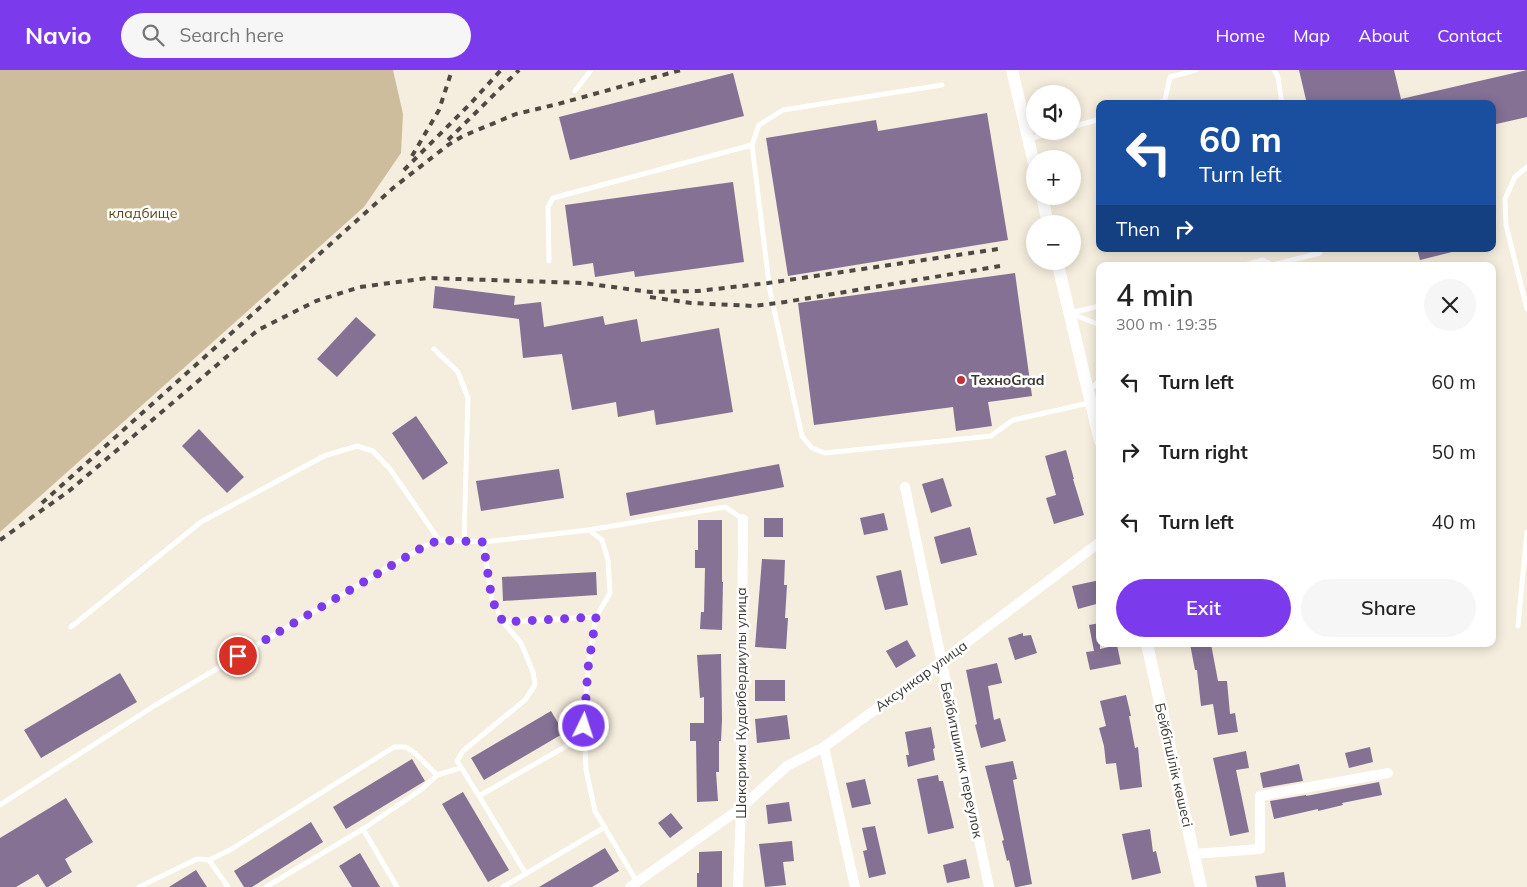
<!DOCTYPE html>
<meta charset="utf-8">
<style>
:root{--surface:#fff;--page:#f6f6f6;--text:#222;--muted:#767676;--accent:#7c3aed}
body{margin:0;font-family:Mulish,sans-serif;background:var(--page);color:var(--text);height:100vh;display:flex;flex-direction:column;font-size:19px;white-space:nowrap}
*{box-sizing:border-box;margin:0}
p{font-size:16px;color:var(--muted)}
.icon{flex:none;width:28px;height:28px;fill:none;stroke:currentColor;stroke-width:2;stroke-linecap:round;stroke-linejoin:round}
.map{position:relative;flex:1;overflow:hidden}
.side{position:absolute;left:1096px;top:192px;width:400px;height:385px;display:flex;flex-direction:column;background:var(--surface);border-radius:10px;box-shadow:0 2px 12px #0003}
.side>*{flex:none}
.hud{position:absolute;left:1096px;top:30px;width:400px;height:152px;border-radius:10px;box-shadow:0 2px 12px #0003;background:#1a4fa0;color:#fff;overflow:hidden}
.buttons{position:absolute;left:1026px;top:15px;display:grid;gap:10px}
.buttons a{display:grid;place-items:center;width:55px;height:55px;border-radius:50%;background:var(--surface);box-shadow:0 2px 12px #0003;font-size:25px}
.pin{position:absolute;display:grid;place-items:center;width:42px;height:42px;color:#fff;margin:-21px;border:2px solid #fff;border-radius:50%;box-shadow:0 1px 5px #0007}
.me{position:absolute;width:55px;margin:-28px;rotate:4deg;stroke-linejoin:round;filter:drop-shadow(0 0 4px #0008)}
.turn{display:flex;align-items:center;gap:18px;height:105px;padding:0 20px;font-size:22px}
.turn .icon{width:65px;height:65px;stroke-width:2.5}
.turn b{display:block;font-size:35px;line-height:42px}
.then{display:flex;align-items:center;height:48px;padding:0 20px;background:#0003;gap:10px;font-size:19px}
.round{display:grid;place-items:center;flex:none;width:52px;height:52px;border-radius:26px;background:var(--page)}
.head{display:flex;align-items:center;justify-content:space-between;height:85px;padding:0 20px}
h1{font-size:30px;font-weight:600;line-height:38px}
.primary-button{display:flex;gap:10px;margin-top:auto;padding:10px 20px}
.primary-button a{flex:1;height:58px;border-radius:30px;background:var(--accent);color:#fff;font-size:20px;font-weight:600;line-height:58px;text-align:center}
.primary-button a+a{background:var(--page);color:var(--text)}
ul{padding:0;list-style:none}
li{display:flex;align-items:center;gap:15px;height:70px;padding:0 20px}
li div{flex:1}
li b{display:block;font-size:19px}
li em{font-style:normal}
header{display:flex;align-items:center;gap:30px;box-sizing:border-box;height:70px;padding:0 25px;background:var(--accent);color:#fff}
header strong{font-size:24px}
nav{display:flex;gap:28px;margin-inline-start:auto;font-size:18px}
.search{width:350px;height:45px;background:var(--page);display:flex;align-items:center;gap:12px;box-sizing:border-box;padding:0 18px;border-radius:28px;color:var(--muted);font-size:19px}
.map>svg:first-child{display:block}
.green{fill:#cebd9c}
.building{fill:#847194}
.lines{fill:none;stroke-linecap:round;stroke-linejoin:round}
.service{stroke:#fff;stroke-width:5}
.minor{stroke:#fff;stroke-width:10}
.tertiary{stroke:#fff;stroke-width:12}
.rail{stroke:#4e4a43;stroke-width:4;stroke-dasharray:6 6;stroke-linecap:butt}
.route{stroke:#7c3aed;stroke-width:9;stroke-dasharray:0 16.2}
.poi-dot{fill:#c23335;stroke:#fff;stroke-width:2}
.labels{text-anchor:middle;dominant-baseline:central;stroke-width:5;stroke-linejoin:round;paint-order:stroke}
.park-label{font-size:14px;fill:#5b4618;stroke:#fff}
.poi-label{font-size:14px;font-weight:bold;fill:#3b3832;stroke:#fff;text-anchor:start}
.street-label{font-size:14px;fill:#3b3832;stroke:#fff}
</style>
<header>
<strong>Navio</strong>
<div class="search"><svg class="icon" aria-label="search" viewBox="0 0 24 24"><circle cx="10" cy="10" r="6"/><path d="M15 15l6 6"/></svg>Search here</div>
<nav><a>Home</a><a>Map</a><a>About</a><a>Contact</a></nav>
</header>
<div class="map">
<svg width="1527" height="817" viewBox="0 0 1527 817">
<rect width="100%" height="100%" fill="#f5eddd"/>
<path class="green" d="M0,0h393l10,44 -2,39 -37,54 -364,325z"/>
<path class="building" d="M1299,0h95l7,29 126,-29v47l-35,8v-21h-185z
M733,3l11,43 -174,44 -11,-43z
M987,43l21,127 -220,36 -22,-138 110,-18 2,11z
M733,112l11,80 -109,15 -1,-6 -39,6 -2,-14 -20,3 -8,-61z
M1417,179h35v3l-32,8z
M1015,203l17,123 -44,6 4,24 -36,5 -3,-24 -139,18 -16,-122z
M435,216l80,10 -1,9 27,-3 3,25 59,-11 2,9 32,-6 4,23 78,-14 14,84 -77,13 -2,-15 -36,7 -2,-15 -44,8 -10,-56 -39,4 -4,-39 -86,-11z
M356,247l20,18 -39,42 -20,-18z
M416,346l32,47 -25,17 -31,-47z
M199,359l45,48 -17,16 -45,-47z
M1066,380l8,29h-1l11,36 -30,9 -8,-26 10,-3 -11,-39z
M779,394l5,23 -154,29 -4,-23z
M559,399l5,29 -83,13 -5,-30z
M943,408l9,28 -21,7 -9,-29z
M884,443l4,17 -24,5 -4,-17z
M764,448h19v19h-19z
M698,450h24v62h1l-1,48 -22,-1 1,-17h3l1,-44h-10v-18h3z
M970,457l7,28 -36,9 -7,-27z
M762,489l23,1 -1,25h3l-2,33h3l-2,31 -31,-2z
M901,500l7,35 -23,5 -9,-34z
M596,502l1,23 -94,6 -1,-24z
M1100,510v23l-22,6 -6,-23z
M1100,553v26l17,-4 4,19 -31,6 -4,-18 8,-1 -5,-26z
M1023,563v3l8,-1 6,18 -22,7 -7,-22z
M907,570l9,16 -20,12 -10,-17z
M1190,574h21l7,37h9l3,33 5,-1 3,19 -20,3 -5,-31 -12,2 -4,-36h-2z
M721,584l1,66 -1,21h-2v31h-3l2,29 -21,1 -1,-61h-6v-18h14v-26l-4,1 -3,-43z
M997,593l5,20 -14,3 6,34 6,-2 6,23 -25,7 -6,-23 2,-1 -11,-54z
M120,603l17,29 -96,56 -17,-28z
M755,610h30v21h-30z
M1126,625l5,21h-2l6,32 3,-1 4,40 -22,3 -4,-27 -10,1 -2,-18 -5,-18 7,-2 -6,-25z
M551,641l13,22 -80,47 -13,-22z
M787,645l3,24 -33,4 -2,-24z
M931,657l4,21 -2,1 2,11 -27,7 -2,-12h3l-4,-23z
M1370,677l3,15 -24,6 -4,-15z
M1246,681l3,17 -13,2 13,62 -19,4 -17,-78z
M412,689l13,22 -79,48 -13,-22z
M1013,691l4,18 -4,1 19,104 -15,3h-2l-6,-27 -2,1 -5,-20 2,-1 -19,-74z
M1299,694l4,17 -40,7 -3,-15z
M938,705l1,6h4l11,47 -26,6 -11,-55z
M865,709l6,25 -19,4 -6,-25z
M1379,712l3,13 -40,8 1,2 -25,6v-2l-44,10 -4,-18 36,-6v1z
M463,722l46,78 -21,12 -46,-78z
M66,728l27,44 -28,17 7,13 -24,15h-2l-8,-13 -22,13h-16v-49z
M789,732l3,19 -24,3 -2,-19z
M671,743l12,15 -13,10 -12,-15z
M311,752l12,20 -71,45h-8l-10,-16z
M875,756l11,48 -17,4 -6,-27 4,-1 -5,-22z
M1150,759l3,23 3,-1 5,22 -29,7 -10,-46z
M792,771l2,20 -11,1 3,23 -21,2 -6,-43z
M605,778l14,23 -27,16h-53z
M722,781v36h-25v-14h2v-21z
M360,783l20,34h-28l-13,-21z
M966,789l4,19 -23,5 -4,-18z
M196,800l11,17h-38z
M1284,802l2,15h-29l-2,-11z"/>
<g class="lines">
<path class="service" d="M1274,0l4,7 4,27
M942,15l-159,25 -24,15 -7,20 18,146 32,145 10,12 13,5 166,-17 22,-16 76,-17
M575,21l16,-21
M1154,34l9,-3
M1164,34l6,-27 26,-7
M1072,57l28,-8
M1029,69l27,-8
M1527,97l-12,10 -10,22 1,26 21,84
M549,191l-1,-54 5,-9 199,-53
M1241,196l22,-6 9,5 48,-12
M1070,243l30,12
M1070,243l30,-7
M434,279l24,23 10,26 -4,143
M1089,321l11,-11
M589,460l13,10 6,20 2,33 -14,24 -8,51 -4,58 2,44 9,41 42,71
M483,472l9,58 11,22 18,21 12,29 2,13 -10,15 -62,51 -6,10 22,35 105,-60
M503,552l93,-5
M1518,556l9,-94
M71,557l130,-105 123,-66 33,-10 16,5 17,18 49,71
M479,726l47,78
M0,735l154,-99 269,-159 16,-7 44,2 106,-12 136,-23 18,12
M363,759l34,58
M209,790l19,27
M139,817l58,-28 12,1 21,-10 164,-103h12l9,6 22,22
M266,817l97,-58 59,-40 15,-14 23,-7
M503,817l102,-60"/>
<path class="minor" d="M905,417l84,400
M824,677l31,140
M1194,784l66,-5v-53l128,-23
M630,817l111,-79 46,-42 37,-19 118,-86 158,-119
M738,817l3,-79 2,-289"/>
<path class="tertiary" d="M1012,0l23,98
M1042,126l6,28
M1057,191l43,180
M1147,574l54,243"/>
<path class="rail" d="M448,70l71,-70
M412,86l27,-46 13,-40
M404,100l67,-67 30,-33
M650,227l41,6 63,3 31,-4 215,-36
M42,433l351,-315 55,-43 15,-9 53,-22 42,-10 123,-34
M0,470l69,-49 189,-161 58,-29 44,-14 68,-9 155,5 67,9 48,-1 70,-8 230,-34"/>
</g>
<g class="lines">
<path class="route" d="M238,586l185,-109 16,-7 44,2 9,58 11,22 93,-5 -8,51 -4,58"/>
</g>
<circle class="poi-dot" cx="961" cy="310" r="5"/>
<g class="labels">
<g class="park-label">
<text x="143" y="143">кладбище</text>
</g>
<g class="poi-label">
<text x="971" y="310">ТехноGrad</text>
</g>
<g class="street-label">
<text transform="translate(921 606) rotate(-36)">Аксункар улица</text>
<text transform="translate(741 633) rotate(-90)">Шакарима Кудайбердиулы улица</text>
<text transform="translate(962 690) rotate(78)">Бейбитшилик переулок</text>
<text transform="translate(1174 695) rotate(77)">Бейбітшілік көшесі</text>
</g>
</g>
</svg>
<div class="buttons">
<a><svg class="icon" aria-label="sound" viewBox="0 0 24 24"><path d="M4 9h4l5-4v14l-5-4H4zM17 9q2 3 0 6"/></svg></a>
<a>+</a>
<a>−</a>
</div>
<div class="pin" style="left:238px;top:586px;background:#d93025"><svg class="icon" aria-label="arrive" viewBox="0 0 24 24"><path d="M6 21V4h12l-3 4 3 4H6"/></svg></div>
<svg class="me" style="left:584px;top:656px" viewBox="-20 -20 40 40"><circle r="17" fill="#7c3aed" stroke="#fff" stroke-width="3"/><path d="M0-11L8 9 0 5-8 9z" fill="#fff"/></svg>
<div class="hud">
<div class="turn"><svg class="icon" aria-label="left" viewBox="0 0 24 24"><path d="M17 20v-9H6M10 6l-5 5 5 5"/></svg><div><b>60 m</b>Turn left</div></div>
<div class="then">Then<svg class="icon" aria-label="right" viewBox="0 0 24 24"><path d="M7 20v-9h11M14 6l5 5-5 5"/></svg></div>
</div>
<section class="side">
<div class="head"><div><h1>4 min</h1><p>300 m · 19:35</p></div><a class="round"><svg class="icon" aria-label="close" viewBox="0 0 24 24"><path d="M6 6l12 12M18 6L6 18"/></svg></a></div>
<ul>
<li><svg class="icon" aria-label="left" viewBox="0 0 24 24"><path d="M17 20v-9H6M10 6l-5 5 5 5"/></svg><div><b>Turn left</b></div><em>60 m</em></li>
<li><svg class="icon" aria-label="right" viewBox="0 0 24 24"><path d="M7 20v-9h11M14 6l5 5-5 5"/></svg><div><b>Turn right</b></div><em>50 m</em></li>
<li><svg class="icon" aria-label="left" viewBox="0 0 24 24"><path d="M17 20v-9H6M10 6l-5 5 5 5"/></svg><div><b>Turn left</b></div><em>40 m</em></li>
</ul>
<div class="primary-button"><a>Exit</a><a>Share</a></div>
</section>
</div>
